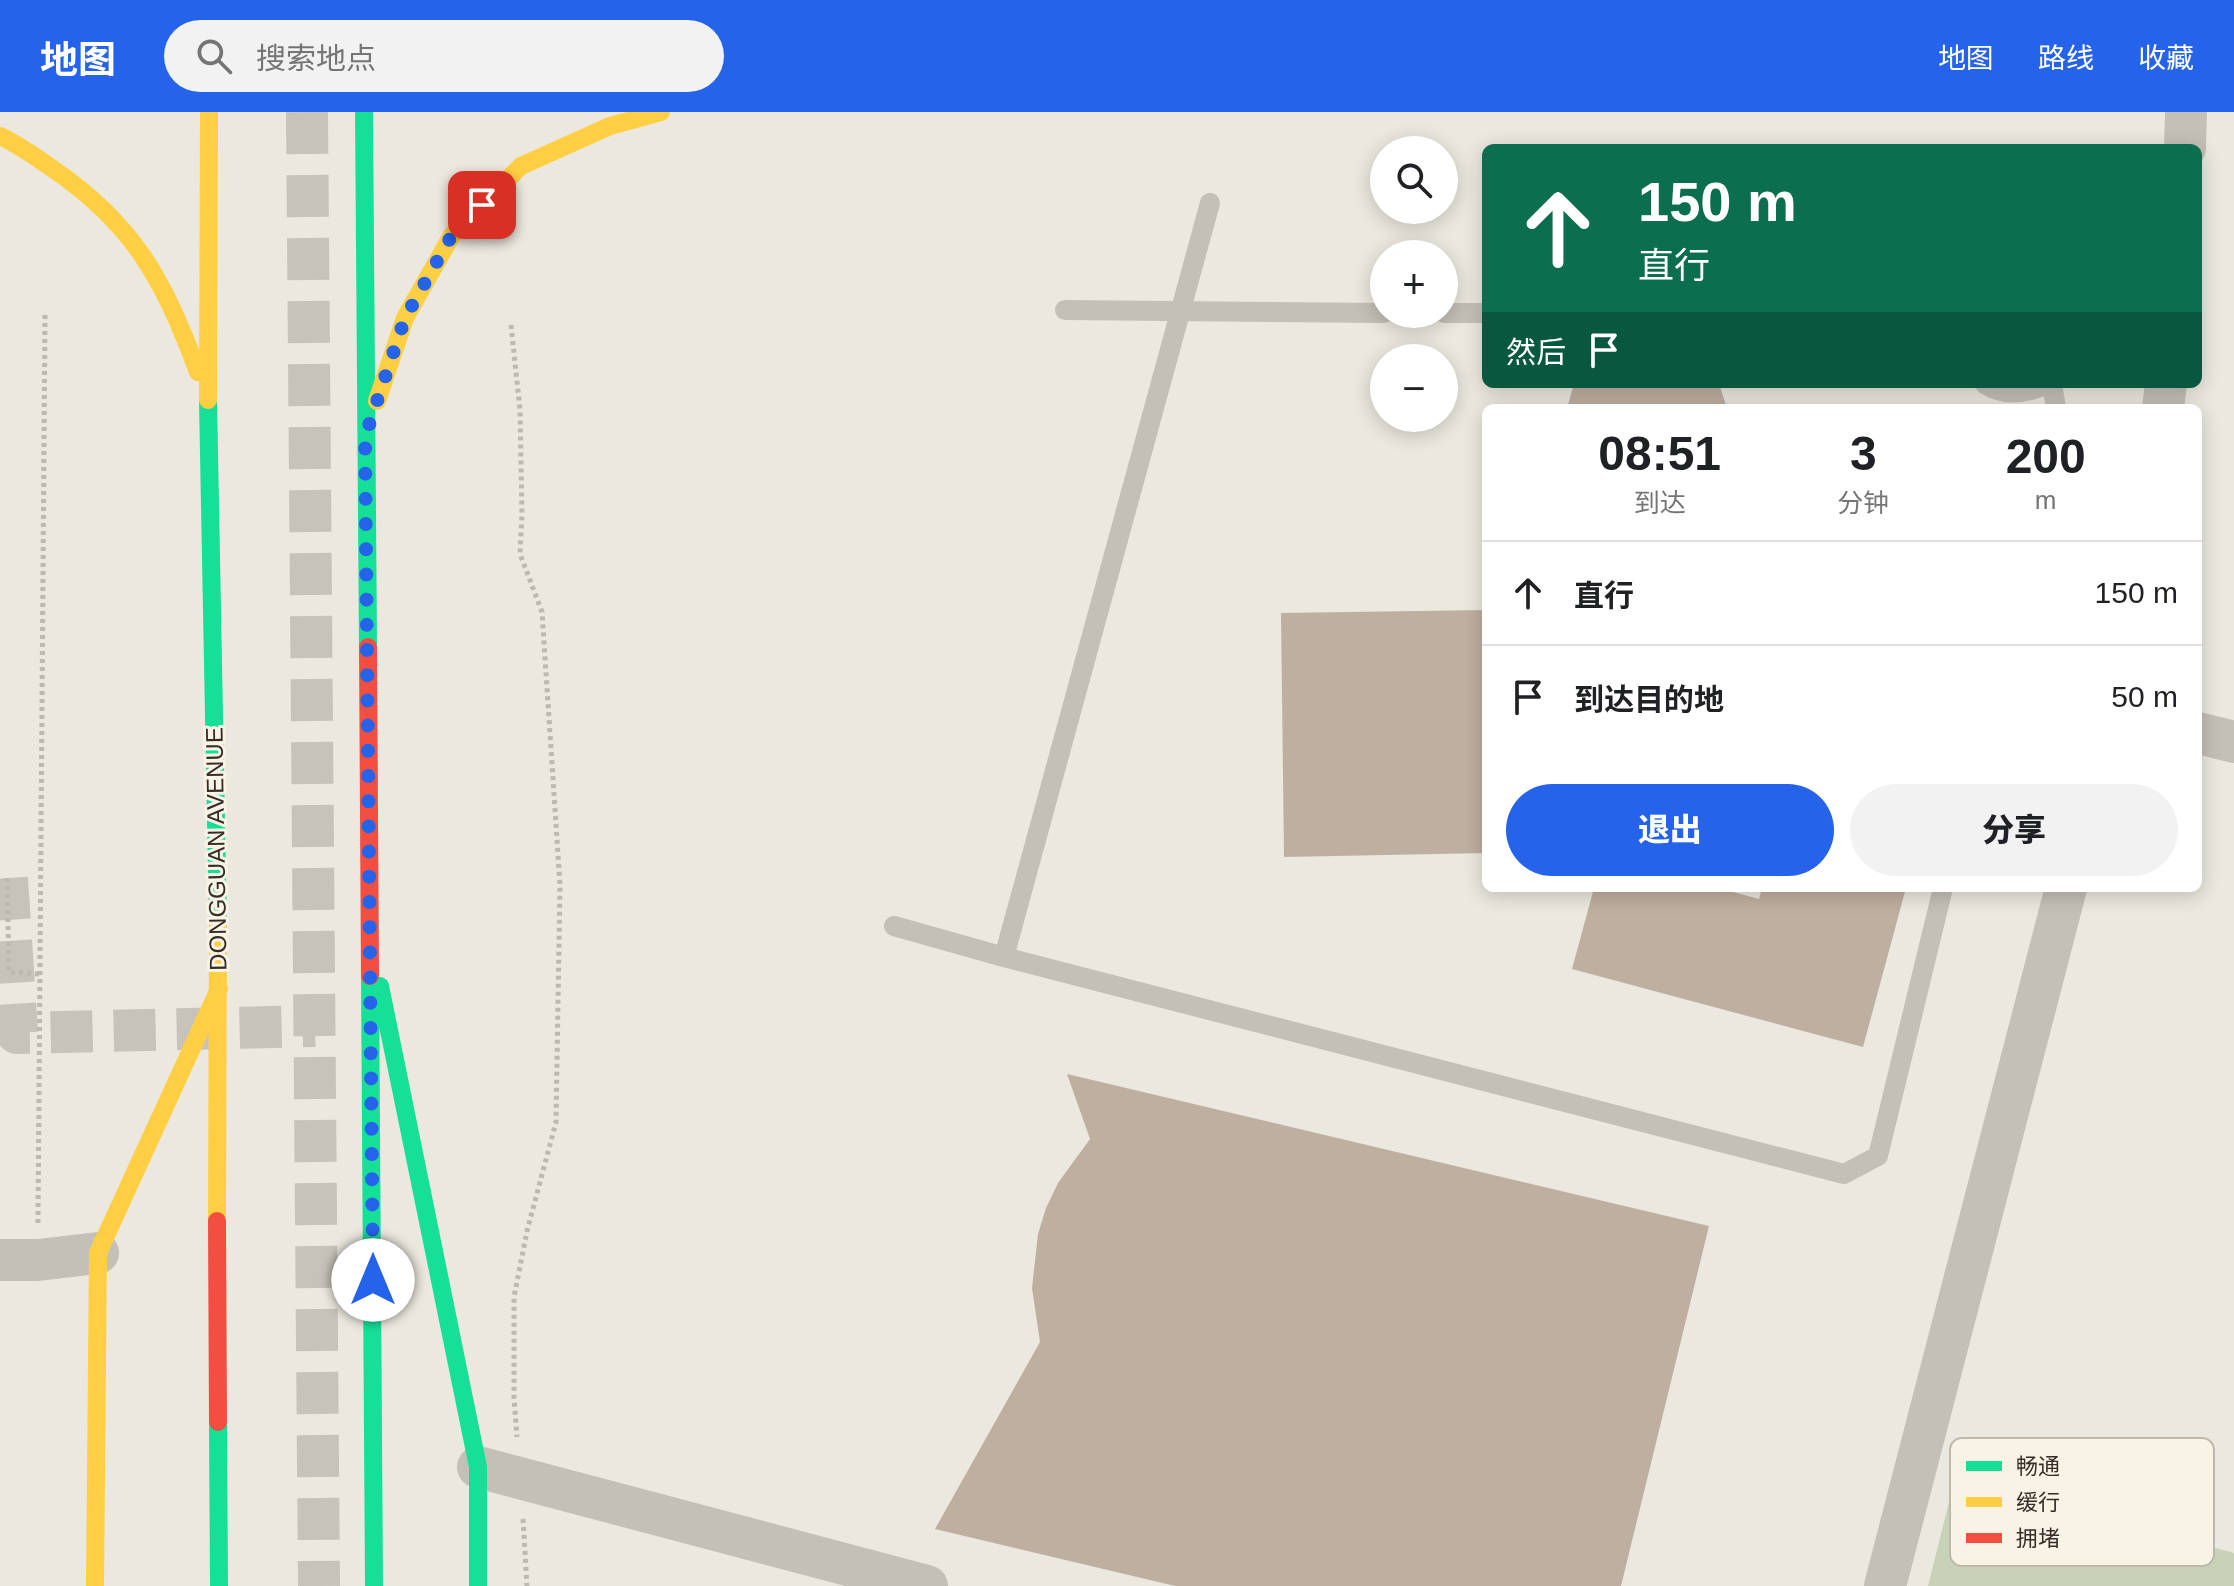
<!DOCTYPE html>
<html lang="zh">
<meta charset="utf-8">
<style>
:root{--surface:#fff;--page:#f2f2f2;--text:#202124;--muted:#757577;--line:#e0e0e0;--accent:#2563eb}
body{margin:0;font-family:Helvetica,"Noto Sans SC",sans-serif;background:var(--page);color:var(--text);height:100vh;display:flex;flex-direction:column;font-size:30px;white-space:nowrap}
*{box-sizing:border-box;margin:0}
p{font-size:26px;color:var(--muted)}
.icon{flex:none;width:44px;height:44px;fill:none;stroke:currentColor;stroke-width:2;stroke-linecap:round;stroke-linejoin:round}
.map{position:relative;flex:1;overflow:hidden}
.drawer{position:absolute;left:1482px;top:292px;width:720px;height:488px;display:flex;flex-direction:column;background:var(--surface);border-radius:12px;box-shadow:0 4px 20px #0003}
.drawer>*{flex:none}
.banner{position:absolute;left:1482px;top:32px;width:720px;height:244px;border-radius:12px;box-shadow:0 4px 20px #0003;background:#0b6e4f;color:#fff;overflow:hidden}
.controls{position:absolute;left:1370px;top:24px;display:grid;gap:16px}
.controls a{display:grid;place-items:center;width:88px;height:88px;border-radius:50%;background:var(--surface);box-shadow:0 4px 20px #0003;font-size:40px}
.pin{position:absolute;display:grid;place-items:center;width:68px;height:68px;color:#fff;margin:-34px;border-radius:16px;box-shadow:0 4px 12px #0006}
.me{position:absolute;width:88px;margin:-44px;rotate:0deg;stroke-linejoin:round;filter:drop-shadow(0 0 6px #0008)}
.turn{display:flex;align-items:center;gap:28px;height:168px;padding:0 24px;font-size:36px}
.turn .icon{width:104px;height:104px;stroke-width:2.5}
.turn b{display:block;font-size:56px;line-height:68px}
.then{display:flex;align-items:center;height:76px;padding:0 24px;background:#0003;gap:16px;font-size:30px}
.eta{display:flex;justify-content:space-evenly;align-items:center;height:136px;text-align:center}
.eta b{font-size:48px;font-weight:800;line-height:56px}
.button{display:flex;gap:16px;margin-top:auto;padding:16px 24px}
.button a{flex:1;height:92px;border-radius:48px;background:var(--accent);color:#fff;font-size:32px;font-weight:800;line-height:92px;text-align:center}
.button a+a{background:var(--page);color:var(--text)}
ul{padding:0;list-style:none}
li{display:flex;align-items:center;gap:24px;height:104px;padding:0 24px;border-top:2px solid var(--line)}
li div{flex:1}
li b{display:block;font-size:30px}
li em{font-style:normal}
header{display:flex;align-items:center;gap:48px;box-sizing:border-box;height:112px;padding:0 40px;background:var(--accent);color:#fff}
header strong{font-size:38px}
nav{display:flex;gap:44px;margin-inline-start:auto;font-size:28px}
.search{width:560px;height:72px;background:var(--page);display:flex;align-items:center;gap:20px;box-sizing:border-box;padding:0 28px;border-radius:44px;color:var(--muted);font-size:30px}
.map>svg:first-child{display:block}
.green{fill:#c8d2b8}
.building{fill:#bfafa0}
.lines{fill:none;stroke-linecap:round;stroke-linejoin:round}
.street-tunnel{stroke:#c7c3ba;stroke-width:42;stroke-dasharray:42 21;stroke-linecap:butt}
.path{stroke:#bdb8b0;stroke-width:5;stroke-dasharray:4 4;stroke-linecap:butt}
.lane{stroke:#c4c0b8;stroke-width:20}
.street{stroke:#c4c0b8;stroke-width:42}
.fast{stroke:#16e098;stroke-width:18}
.slow{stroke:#ffcf43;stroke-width:18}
.jam{stroke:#f24e42;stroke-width:18}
.route{stroke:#2563eb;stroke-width:14;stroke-dasharray:0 25.2}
.labels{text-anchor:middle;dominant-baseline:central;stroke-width:6;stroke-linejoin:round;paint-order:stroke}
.street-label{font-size:24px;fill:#352d26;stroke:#f9f3e5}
.key{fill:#f9f3e5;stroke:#beb8ac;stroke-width:2}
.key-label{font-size:22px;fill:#352d26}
</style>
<header>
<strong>地图</strong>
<div class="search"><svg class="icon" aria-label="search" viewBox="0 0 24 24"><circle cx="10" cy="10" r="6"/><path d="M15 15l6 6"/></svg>搜索地点</div>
<nav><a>地图</a><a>路线</a><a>收藏</a></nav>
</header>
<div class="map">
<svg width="2234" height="1474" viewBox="0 0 2234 1474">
<rect width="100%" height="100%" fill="#ebe8df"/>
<path class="green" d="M1955,1366l279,75v33h-306z"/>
<path class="building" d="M1574,272h145l8,24h-160z
M1486,498v243l-202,4 -3,-244z
M1594,776h124l41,11 3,-11h144l-43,159 -291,-78z
M1067,962l642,152 -88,360h-446l-240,-57 105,-187 -8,-54 6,-54 8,-26 12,-25 32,-44z"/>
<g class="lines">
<path class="street-tunnel" d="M307,0l12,1474
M7,766l10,155 298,-7"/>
<path class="path" d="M511,213l9,85 2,104 -2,40 22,58 18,273 -4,237 -29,109 -13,66v101l3,39
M7,766l2,94 31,2
M38,1111l7,-908
M523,1407l4,67"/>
<path class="lane" d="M1065,198l319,3
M1444,201h42
M1985,272c20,13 41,10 62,0
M2052,272l4,24
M894,814l110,31 840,217 34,-18 65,-268
M1004,845l206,-754"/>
<path class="street" d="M2185,36l1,-36
M2163,296l3,-24
M2198,621l36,9
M0,1148h38l60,-7
M478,1355l449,119
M1885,1474l181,-698"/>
<path class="fast" d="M364,0l4,535
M208,288l10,526
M370,864l4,610
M380,874l98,481v119
M218,1310l1,164"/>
<path class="slow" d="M0,24c19,9 36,21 53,33 82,56 111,112 145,203
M208,288l1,-288
M377,289l28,-83 47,-83 69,-69 89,-40 51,-14
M217,1109l1,-295
M95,1474l3,-333 121,-264"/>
<path class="jam" d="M368,535l2,329
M217,1109l1,201"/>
</g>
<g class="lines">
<path class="route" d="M373,1168l-8,-843 40,-119 47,-83 30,-30"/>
</g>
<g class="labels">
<g class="street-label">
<text transform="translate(216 737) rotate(-91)">DONGGUAN AVENUE</text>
</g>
</g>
<rect x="1950" y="1326" width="264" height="128" rx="12" class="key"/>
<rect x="1966" y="1349" width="36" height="10" fill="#16e098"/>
<rect x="1966" y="1385" width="36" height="10" fill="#ffcf43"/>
<rect x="1966" y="1421" width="36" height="10" fill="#f24e42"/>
<g class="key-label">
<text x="2016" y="1362">畅通</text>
<text x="2016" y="1398">缓行</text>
<text x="2016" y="1434">拥堵</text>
</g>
</svg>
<div class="controls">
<a><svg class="icon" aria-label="search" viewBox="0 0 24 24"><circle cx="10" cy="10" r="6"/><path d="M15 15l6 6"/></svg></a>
<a>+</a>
<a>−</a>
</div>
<div class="pin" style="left:482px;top:93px;background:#d93025"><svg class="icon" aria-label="arrive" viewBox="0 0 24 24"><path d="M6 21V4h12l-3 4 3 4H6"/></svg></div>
<svg class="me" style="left:373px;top:1168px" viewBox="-20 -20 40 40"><circle r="19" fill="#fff"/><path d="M0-13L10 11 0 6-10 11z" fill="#2563eb"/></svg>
<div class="banner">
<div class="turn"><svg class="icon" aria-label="ahead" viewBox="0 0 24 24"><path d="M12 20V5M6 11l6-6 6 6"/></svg><div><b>150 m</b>直行</div></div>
<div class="then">然后<svg class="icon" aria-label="arrive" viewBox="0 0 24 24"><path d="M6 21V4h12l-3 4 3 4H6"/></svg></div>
</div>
<section class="drawer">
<div class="eta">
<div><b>08:51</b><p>到达</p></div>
<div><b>3</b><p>分钟</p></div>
<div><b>200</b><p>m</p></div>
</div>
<ul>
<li><svg class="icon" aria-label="ahead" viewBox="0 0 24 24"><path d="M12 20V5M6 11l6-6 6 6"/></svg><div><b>直行</b></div><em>150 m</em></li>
<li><svg class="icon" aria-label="arrive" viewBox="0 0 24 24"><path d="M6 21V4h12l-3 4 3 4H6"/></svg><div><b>到达目的地</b></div><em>50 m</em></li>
</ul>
<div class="button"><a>退出</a><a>分享</a></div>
</section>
</div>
